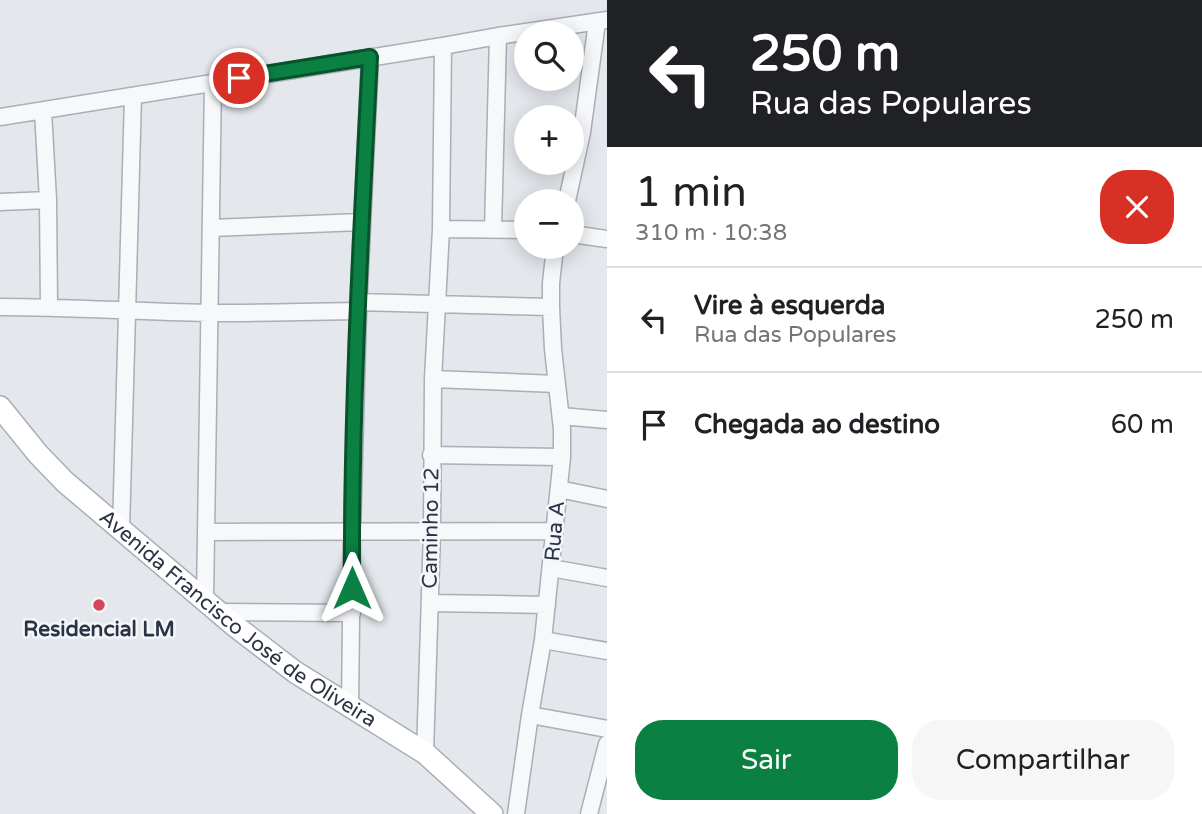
<!DOCTYPE html>
<html lang="pt">
<meta charset="utf-8">
<style>
:root{--surface:#fff;--page:#f6f6f6;--text:#202124;--muted:#757577;--line:#e0e0e0;--accent:#0b8043}
body{margin:0;font-family:"Varela Round",sans-serif;background:var(--page);color:var(--text);height:100vh;display:flex;flex-direction:column;font-size:26px;white-space:nowrap}
*{box-sizing:border-box;margin:0}
p{font-size:23px;color:var(--muted)}
.icon{flex:none;width:38px;height:38px;fill:none;stroke:currentColor;stroke-width:2;stroke-linecap:round;stroke-linejoin:round}
.map{position:relative;flex:1;overflow:hidden}
.side{display:flex;flex-direction:column;background:var(--surface);width:595px}
.side>*{flex:none}
.hud{background:#202124;color:#fff;overflow:hidden}
.tools{position:absolute;left:514px;top:21px;display:grid;gap:14px}
.tools a{display:grid;place-items:center;width:70px;height:70px;border-radius:50%;background:var(--surface);box-shadow:0 4px 18px #0003;font-size:35px}
.pin{position:absolute;display:grid;place-items:center;width:60px;height:60px;color:#fff;margin:-30px;border:4px solid #fff;border-radius:50%;box-shadow:0 2px 7px #0007}
.me{position:absolute;width:77px;margin:-38px;rotate:0deg;stroke-linejoin:round;filter:drop-shadow(0 0 5px #0008)}
.turn{display:flex;align-items:center;gap:24px;height:147px;padding:0 28px;font-size:32px}
.turn .icon{width:91px;height:91px;stroke-width:2.5}
.turn b{display:block;font-size:49px;line-height:60px}
.round{display:grid;place-items:center;flex:none;width:74px;height:74px;border-radius:28px;background:var(--page)}
.headline{display:flex;align-items:center;justify-content:space-between;height:119px;padding:0 28px}
h1{font-size:42px;font-weight:600;line-height:52px}
.cta{display:flex;gap:14px;margin-top:auto;padding:14px 28px}
.cta a{flex:1;height:80px;border-radius:28px;background:var(--accent);color:#fff;font-size:28px;font-weight:600;line-height:80px;text-align:center}
.cta a+a{background:var(--page);color:var(--text)}
ul{padding:0;list-style:none}
li{display:flex;align-items:center;gap:21px;height:105px;padding:0 28px;border-top:2px solid var(--line)}
li div{flex:1}
li b{display:block;font-size:26px}
li em{font-style:normal}
main{display:flex;flex:1;min-height:0}
.map>svg:first-child{display:block}
.lines{fill:none;stroke-linecap:round;stroke-linejoin:round}
.street-casing{stroke:#a9aeb7;stroke-width:19}
.secondary-casing{stroke:#a9aeb7;stroke-width:24}
.street{stroke:#f7f8fa;stroke-width:16}
.secondary{stroke:#fff;stroke-width:21}
.route-casing{stroke:#07532c;stroke-width:18}
.route{stroke:#0b8043;stroke-width:12}
.poi-dot{fill:#d1495b;stroke:#f4f6f9;stroke-width:2.5}
.labels{text-anchor:middle;dominant-baseline:central;stroke-width:5;stroke-linejoin:round;paint-order:stroke}
.street-label{font-size:21px;fill:#2b3445;stroke:#f4f6f9}
.poi-label{font-size:21px;font-weight:bold;fill:#2b3445;stroke:#f4f6f9}
</style>
<main>
<div class="map">
<svg width="607" height="814" viewBox="0 0 607 814">
<rect width="100%" height="100%" fill="#e4e7ec"/>
<g class="lines">
<defs>
<path id="street" d="M43,111l5,89 1,107
M0,117l443,-71 55,-10 109,-16
M567,201l15,-69 15,-110
M0,202l48,-2
M211,228l150,-6
M441,229l86,1
M493,229l5,-193
M572,234l35,5
M358,302l193,5
M0,307c70,0 139,5 208,6 50,0 100,-1 150,-2
M433,379l124,5
M561,416l46,4
M431,455l131,2
M559,489l48,10
M121,530l12,-434
M206,532l348,-1
M551,568l56,10
M205,599l8,-517
M430,603l117,2
M220,612l132,1
M543,640l64,11
M350,708l2,-176 6,-221 12,-254
M530,715l77,14
M425,753l7,-222 1,-152 8,-150 2,-183
M516,814l14,-99 13,-75 19,-183v-28l-9,-80 -2,-42v-24l4,-36
M589,814l18,-70"/>
<g id="secondary">
<path id="s1" d="M0,407l38,47 27,28 170,144 60,46 130,81 67,61"/>
</g>
</defs>
<use href="#street" class="street-casing"/>
<use href="#secondary" class="secondary-casing"/>
<use href="#street" class="street"/>
<use href="#secondary" class="secondary"/>
</g>
<g class="lines">
<defs>
<path id="route" d="M239,78l131,-21c-9,177 -19,354 -18,531"/>
</defs>
<use href="#route" class="route-casing"/>
<use href="#route" class="route"/>
</g>
<circle class="poi-dot" cx="99" cy="605" r="7"/>
<g class="labels">
<g class="street-label">
<text transform="translate(431 528) rotate(-89)">Caminho 12</text>
<text transform="translate(555 531) rotate(-85)">Rua A</text>
<text stroke="none"><textPath href="#s1" startOffset="320">Avenida Francisco José de Oliveira</textPath></text>
</g>
<g class="poi-label">
<text x="99" y="629">Residencial LM</text>
</g>
</g>
</svg>
<div class="tools">
<a><svg class="icon" aria-label="search" viewBox="0 0 24 24"><circle cx="10" cy="10" r="6"/><path d="M15 15l6 6"/></svg></a>
<a>+</a>
<a>−</a>
</div>
<div class="pin" style="left:239px;top:78px;background:#d93025"><svg class="icon" aria-label="arrive" viewBox="0 0 24 24"><path d="M6 21V4h12l-3 4 3 4H6"/></svg></div>
<svg class="me" style="left:352px;top:588px" viewBox="-20 -20 40 40"><path d="M0-17L14 15 0 8-14 15z" fill="#0b8043" stroke="#fff" stroke-width="4"/></svg>
</div>
<section class="side">
<div class="hud">
<div class="turn"><svg class="icon" aria-label="left" viewBox="0 0 24 24"><path d="M17 20v-9H6M10 6l-5 5 5 5"/></svg><div><b>250 m</b>Rua das Populares</div></div>
</div>
<div class="headline"><div><h1>1 min</h1><p>310 m · 10:38</p></div><a class="round" style="background:#d93025;color:#fff"><svg class="icon" aria-label="close" viewBox="0 0 24 24"><path d="M6 6l12 12M18 6L6 18"/></svg></a></div>
<ul>
<li><svg class="icon" aria-label="left" viewBox="0 0 24 24"><path d="M17 20v-9H6M10 6l-5 5 5 5"/></svg><div><b>Vire à esquerda</b><p>Rua das Populares</p></div><em>250 m</em></li>
<li><svg class="icon" aria-label="arrive" viewBox="0 0 24 24"><path d="M6 21V4h12l-3 4 3 4H6"/></svg><div><b>Chegada ao destino</b></div><em>60 m</em></li>
</ul>
<div class="cta"><a>Sair</a><a>Compartilhar</a></div>
</section>
</main>
